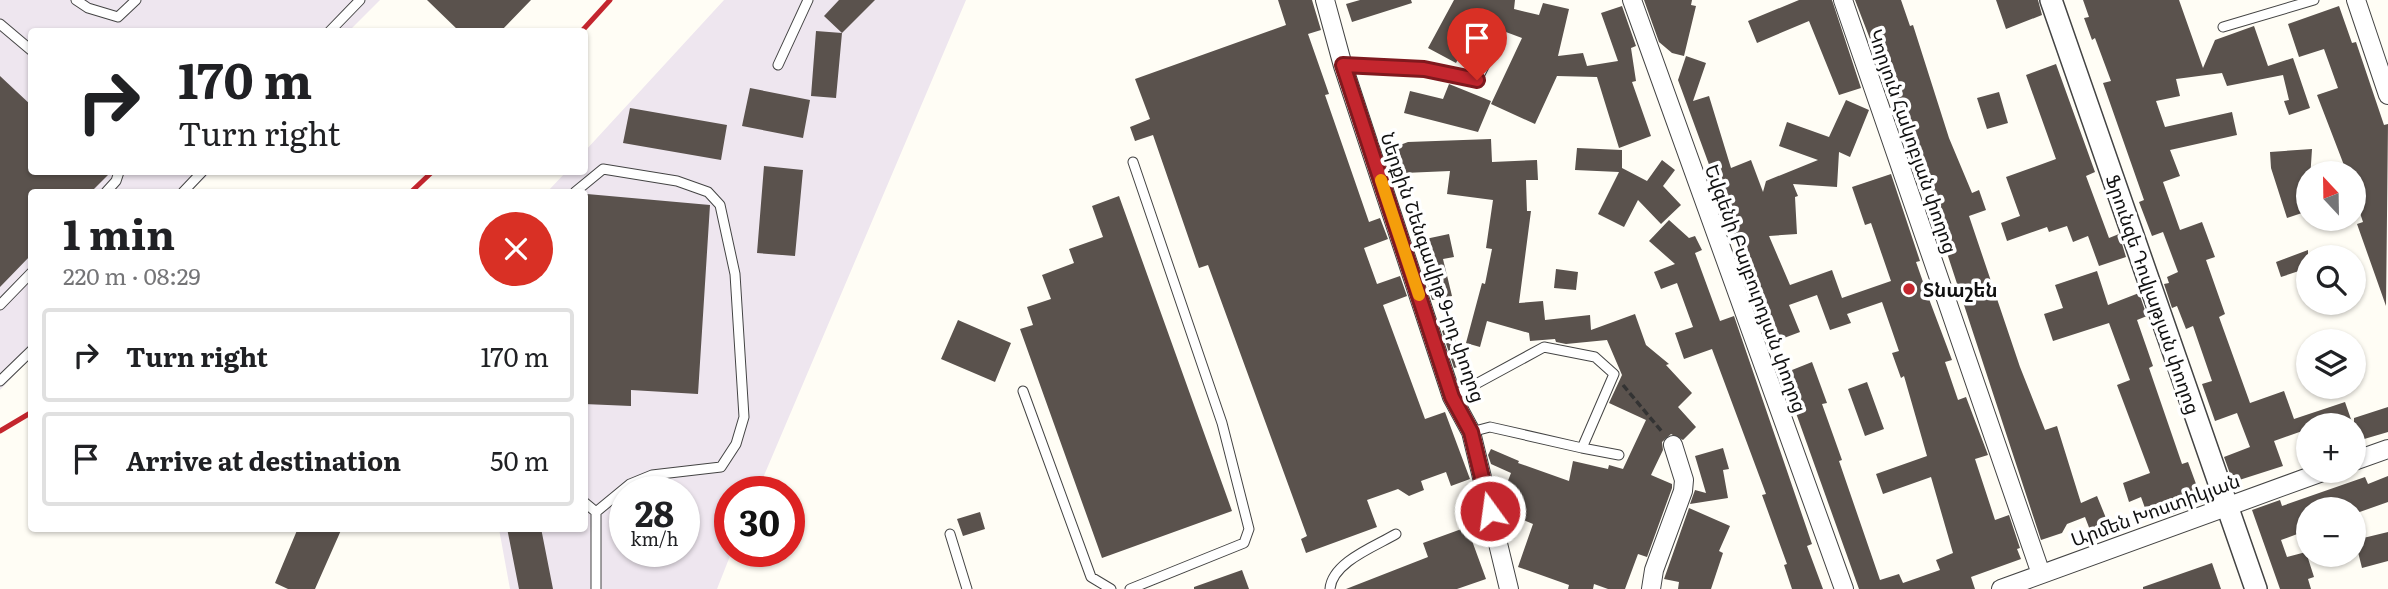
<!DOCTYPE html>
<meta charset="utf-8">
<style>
:root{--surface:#fff;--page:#f2f2f2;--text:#202124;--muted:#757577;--line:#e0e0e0}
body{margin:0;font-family:Literata,"Noto Sans Armenian",serif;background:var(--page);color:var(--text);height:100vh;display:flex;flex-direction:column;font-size:26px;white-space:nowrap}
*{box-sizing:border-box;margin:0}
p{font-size:23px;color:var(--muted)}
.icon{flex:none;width:38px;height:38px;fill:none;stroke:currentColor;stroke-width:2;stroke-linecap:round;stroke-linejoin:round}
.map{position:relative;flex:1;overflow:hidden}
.side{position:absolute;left:28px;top:189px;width:560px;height:343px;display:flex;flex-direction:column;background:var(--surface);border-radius:7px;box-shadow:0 2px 5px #0004}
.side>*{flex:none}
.top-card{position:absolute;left:28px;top:28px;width:560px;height:147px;border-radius:7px;box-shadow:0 2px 5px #0004;background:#fff;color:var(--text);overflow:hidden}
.needle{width:46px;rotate:338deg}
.controls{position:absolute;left:2296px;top:161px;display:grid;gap:14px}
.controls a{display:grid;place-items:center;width:70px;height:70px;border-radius:50%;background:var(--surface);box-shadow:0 2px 5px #0004;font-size:35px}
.speed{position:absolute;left:609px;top:476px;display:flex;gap:14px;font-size:35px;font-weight:700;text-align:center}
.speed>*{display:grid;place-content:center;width:91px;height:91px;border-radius:50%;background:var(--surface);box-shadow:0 2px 5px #0004;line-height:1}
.speed small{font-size:18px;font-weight:400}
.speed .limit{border:10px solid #d22;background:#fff;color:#111}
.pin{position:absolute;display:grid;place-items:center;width:60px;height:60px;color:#fff;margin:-72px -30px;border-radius:50% 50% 50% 0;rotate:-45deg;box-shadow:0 0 7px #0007}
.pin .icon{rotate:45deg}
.me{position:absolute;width:77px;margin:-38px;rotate:346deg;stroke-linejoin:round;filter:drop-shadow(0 0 5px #0008)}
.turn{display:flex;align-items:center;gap:24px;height:147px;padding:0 35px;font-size:32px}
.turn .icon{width:91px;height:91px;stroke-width:2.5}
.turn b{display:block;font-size:49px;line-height:60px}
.round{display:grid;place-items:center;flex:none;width:74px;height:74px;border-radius:37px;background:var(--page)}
.overview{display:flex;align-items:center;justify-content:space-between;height:119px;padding:0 35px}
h1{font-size:42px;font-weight:700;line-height:52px}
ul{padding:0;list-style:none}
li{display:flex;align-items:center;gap:21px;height:94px;margin:0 14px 10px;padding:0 21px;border:4px solid var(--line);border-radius:7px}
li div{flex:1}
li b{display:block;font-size:26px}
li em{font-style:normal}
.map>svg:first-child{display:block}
.industrial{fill:#eee6ef;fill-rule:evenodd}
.building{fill:#5a524d}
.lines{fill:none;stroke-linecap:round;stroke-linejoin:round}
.service-casing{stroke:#444;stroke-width:11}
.minor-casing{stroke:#444;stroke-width:20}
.tertiary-casing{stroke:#444;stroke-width:24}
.path{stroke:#333;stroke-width:3.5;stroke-dasharray:7 3.5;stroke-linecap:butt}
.service{stroke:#fff;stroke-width:9}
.minor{stroke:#fff;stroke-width:18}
.tertiary{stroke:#fff;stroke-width:21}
.rail{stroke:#c4262e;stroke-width:5}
.route-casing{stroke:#7f191e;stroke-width:18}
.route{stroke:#c4262e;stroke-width:12}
.slow{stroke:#f59e0b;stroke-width:12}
.poi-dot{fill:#c4262e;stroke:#fff;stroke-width:2.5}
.labels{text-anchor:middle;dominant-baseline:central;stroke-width:7;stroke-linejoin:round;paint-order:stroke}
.street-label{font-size:19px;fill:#111;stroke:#fff}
.poi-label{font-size:19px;font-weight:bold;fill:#111;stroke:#fff;text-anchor:start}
</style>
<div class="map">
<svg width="2388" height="589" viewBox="0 0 2388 589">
<rect width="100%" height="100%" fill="#fffdf5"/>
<path class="industrial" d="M0,0h380l-31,31 -317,1v140h179l-21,20h-158l-1,166 -31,32z
M724,0h242l-209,492h-27v59h2l-15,38h-207l-11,-60 85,-1v-336h-37l19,-20h18l1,-21zM625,492h59v59h-59z"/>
<path class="building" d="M427,0h104l-31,32h-40z
M839,0h36l-33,33 -18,-17z
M1278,0h34l9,30 -13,4 21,60 -4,1 44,127 11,-4 8,21 -24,9 13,36 23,-8 7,20 -24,9 42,114 20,-7 25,67 -19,7 -5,-14 -25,9 3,9 -15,6 -11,-7 -31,11 10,27 -71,26 -5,-14 6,-3 -99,-271 -9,3 -46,-133 -18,6 -5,-14 20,-8 -15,-40 151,-54z
M1360,0h51l1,3 -60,19 -6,-18z
M1454,0h61l-1,9 25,6 4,-12 26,6 -11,47 25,-3 4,13 31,-5 -17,-48 21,-7 14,40 -5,2 5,33 -4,1 19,54 -32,12 -22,-71 -40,-1 -22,48 -44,-20 31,-66 -43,-16 -23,41 -28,-15z
M1644,0h48l-1,5 5,1 -12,50 -12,-3 -13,-11z
M1799,0h33l29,88 -22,7 -30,-74 -52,22 -9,-22z
M1855,0h46l9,26 3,-1 36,113 23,55 7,-3 7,20 -17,6 51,151 25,63 12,-4 24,77 16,-7 11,27 -18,7 -5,-13 -18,7 -5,9 -21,7 -96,-293 -13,-42 4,-1 -40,-109 -4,1z
M1996,0h42l4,15 -36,14z
M2083,0h96l24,68 12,-28 39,-14 14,40 25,-8 17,50 -21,7 -5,-14 5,-1 -6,-25 -56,11 -5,-13 -46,6 4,17 -24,5 9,26 67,-15 5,23 -67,15 10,26 -17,6 17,48 22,-8 13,35 -9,3 19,54 -6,3 31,86 34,-12 10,28 51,-17 8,23h-45v4l-34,12 9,25 -50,16 -9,-25 26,-10 -13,-34 -22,8 -13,-37 10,-3 -19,-55 -7,3 -9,-23 -5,2 -8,-24 5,-1 -2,-6 11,-5 -15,-40 -11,4 -13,-34 5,-2 -41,-117 8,-2 -16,-43 -3,2 -8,-22 5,-1z
M2339,6l13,37 4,-1 28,83 4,-1 -2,182 -29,-82 6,-2 -9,-27v-22h-7l-30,-78 21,-7 -14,-39 -25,8 -11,-33z
M816,31l26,2 -6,65 -25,-2z
M1686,56l20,7 -13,38 16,-5 22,72 20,-8 12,32 3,-11 52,-21 -39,-14 8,-24 42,15 17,-37 23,10 -19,47 -11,-5 -2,35 -44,-3 5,12 -3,1 2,37 -28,2 21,49 42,-15 10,28 49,-17 -20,-58 -6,2 -13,-38 39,-13 29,87 -4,1 13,37 23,61 -7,2 13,38 8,-3 22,58 -13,4 20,61 14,-5 11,33 -3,1 4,10 -50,18 4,12h-116l-77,-215 30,-12 15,41 -5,1 20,56 -3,1 41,119 19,-6 4,9 37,-13 -4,-10 17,-7 -22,-76 -48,17 -7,-20 51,-18 -23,-80 -3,2 -9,-25 7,-2 -17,-49 -35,12 4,9 -21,7 -13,-35 -28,10 11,27 -32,12 -13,-35 3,-1 -3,-18 -77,-210z
M2056,64l39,108 -9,4 23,62 10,-4 7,23 -27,9 -11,-30 -15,6 -6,-16 -18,6 -2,-5 -40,14 -6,-18 19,-7 -14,-39 50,-18 -30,-84z
M0,76l32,30v66h79l-20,20h-59v62l-32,33z
M1449,84l42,17 -13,31 -74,-19 6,-22 33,8z
M750,88l60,12 -7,38 -61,-12z
M1999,92l9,31 -21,6 -10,-31z
M630,108l97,17 -6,35 -98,-17z
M1491,139l1,23 45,-2 1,20h-12l1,31h4l-12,92 24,-2 2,19 45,-5 1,15 44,-16 11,31 23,19 -3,1 26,28 -14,14 18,20 -13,13 -12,-6 -9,8 1,8 -12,25 21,9v4l-25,69 -9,-3 -13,35h-17l-14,-5 -1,5h-25l1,-4 -51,-18 15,-43 -31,-13 -2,-10 11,-28 -20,-9 -3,-9 3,-6 28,12 -1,2 51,18 4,-20 35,8 1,-4 14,4 23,-49 -37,-17 13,-28 -15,-35 -41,4 -10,-2 -1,-3 -25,2 -1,-8 -42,-12 -7,26 -14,-4 16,-60 3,1 7,-35 -6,-1 7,-48 -46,-6 3,-23 -46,2 -10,4 -10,-26 24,-9z
M1577,148l45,2v18l25,13 15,-21 13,10 -12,16 18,19 -20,19 -23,-24 -14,27 -26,-13 21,-42 -44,-2z
M2312,149l-4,62 -21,7 -16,-50 -1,-16z
M764,166l39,4 -8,86 -38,-3z
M587,194l123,11 -12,189 -67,-4v16l-47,-2z
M1119,196l113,315 -130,47 -82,-229 13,-4 -6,-18 24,-8 -9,-24 32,-12 -5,-14 34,-12 -11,-31z
M1669,220l20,18 6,-2 7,14 -7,3 25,68 14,-5 78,228 -5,2 16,43h-31l-8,-24 3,-1 -25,-69 4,-1 -54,-145 -28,10 -9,-26 18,-6 -16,-44 -16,6 -7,-17 21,-8 -26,-23z
M1449,234l5,23 -11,2 9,37 -20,4 -16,-59z
M2308,250v18l-27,9 -5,-15z
M1556,269l22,3 -2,18 -22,-2z
M2097,271l11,34 31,-12 8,23 -10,4 16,46 -4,2 33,96 6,-2 15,41 -30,11 -5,-14 -23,8 -4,-11 -12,5 -6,-19 27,-10 -33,-88 13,-5 -21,-57 -56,18 -9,-27 19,-6 -8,-23z
M958,320l53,23 -16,39 -54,-23z
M1451,327l13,38 -10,3 -12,-37z
M1867,382l17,47 -19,7 -17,-47z
M2388,407v25l-34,10v-24z
M1723,448l6,21 -6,1 5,28 -38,6 5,-14 11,3 -11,-37z
M2388,476v26l-34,12v-5h-46v21l-27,10 6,17 19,-5 8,25 -6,2 3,10h-31l-28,-79 28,-10 2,6 83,-29 3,7z
M1689,508l41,18 -11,25 4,2 -12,36h-33l1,-7 -15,-3z
M980,512l5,17 -22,7 -6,-17z
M1467,527l19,52 -29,10h-111l82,-32 -5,-14z
M298,528h44l-27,61h-27l-13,-6z
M507,528h34l12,61h-34z
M2388,532v29l-26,7 -7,-28z
M2212,563l9,26h-78v-2z
M1242,570l7,19h-55v-2z"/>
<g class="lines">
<defs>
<path id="service" d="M76,0l12,8 30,9 18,-17
M0,24l32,27
M2223,27l91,-27
M329,32l31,-32
M778,65l30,-65
M1343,66l81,3 53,11 22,-43
M106,192l10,-11 3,-9
M183,192l19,-20
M575,192l28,-23 74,12 31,11 12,13 15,69 9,143 -8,27 -15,23 -69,8 -22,9 -34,28
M0,305l32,-33
M0,381l32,-31
M1023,391l68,186 20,12
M1452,397l92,-50 51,10 19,17 -32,74 -92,-21 -19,5
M1582,448l37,7
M584,502l12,10v77
M950,534l17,55
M1130,589l114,-46 5,-14 -27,-106 -89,-261
M1330,589c2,-27 46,-43 66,-55"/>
<path id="minor" d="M1325,0l18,66 109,331 19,35 38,157
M1632,0l212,589
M1843,0l198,574
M2356,0l32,95
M2354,461l34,-12
M1651,589l3,-19 29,-79 1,-11 -11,-35
M2001,589l324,-118"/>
<path id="tertiary" d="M2051,0l205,589"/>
</defs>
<use href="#service" class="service-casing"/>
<use href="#minor" class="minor-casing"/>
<use href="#tertiary" class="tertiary-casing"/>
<path class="path" d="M1623,385l40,48"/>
<use href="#service" class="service"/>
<use href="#minor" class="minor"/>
<use href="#tertiary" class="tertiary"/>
<path class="rail" d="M581,32l29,-32
M411,192l21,-20
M0,431l32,-19"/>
</g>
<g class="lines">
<defs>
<path id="route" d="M1477,80l-53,-11 -81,-4 109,332 19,35 19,79"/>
</defs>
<use href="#route" class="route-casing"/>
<use href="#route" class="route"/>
<path class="slow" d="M1381,180l38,115"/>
</g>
<circle class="poi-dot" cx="1909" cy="289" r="7"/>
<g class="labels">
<g class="street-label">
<text transform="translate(1914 141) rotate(71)">Կորյուն Հակոբյան փողոց</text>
<text transform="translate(1434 267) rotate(71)">Ներքին Շենգավիթ 9-րդ փողոց</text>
<text transform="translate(1757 288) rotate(70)">Եվգենի Բայբուրդյան փողոց</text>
<text transform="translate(2154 294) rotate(71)">Ֆրունզե Դովլաթյան փողոց</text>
<text transform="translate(2155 509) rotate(-20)">Արմեն Խոստիկյան</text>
</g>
<g class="poi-label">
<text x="1923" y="289">Տնաշեն</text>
</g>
</g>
</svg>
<div class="controls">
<a><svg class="needle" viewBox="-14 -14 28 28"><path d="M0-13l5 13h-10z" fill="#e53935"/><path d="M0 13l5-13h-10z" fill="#757577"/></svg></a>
<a><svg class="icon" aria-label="search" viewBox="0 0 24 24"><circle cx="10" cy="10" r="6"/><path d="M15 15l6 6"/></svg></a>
<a><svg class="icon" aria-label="layers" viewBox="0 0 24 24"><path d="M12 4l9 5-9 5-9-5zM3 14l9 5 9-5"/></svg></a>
<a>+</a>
<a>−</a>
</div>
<div class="speed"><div>28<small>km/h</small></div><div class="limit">30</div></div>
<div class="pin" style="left:1477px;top:80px;background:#d93025"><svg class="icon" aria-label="arrive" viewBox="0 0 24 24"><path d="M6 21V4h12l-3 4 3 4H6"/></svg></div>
<svg class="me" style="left:1490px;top:511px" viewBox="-20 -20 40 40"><circle r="17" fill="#c4262e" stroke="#fff" stroke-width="3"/><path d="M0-11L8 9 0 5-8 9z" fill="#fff"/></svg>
<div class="top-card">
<div class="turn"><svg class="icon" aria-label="right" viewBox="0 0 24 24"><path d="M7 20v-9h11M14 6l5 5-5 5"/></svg><div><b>170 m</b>Turn right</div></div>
</div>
<section class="side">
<div class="overview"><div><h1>1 min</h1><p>220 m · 08:29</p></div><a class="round" style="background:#d93025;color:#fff"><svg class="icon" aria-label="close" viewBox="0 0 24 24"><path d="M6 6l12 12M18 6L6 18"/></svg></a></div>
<ul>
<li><svg class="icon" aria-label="right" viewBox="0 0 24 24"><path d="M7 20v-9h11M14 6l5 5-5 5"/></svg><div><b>Turn right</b></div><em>170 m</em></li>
<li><svg class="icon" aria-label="arrive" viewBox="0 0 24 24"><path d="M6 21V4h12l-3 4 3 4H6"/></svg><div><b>Arrive at destination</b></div><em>50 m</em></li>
</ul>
</section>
</div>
